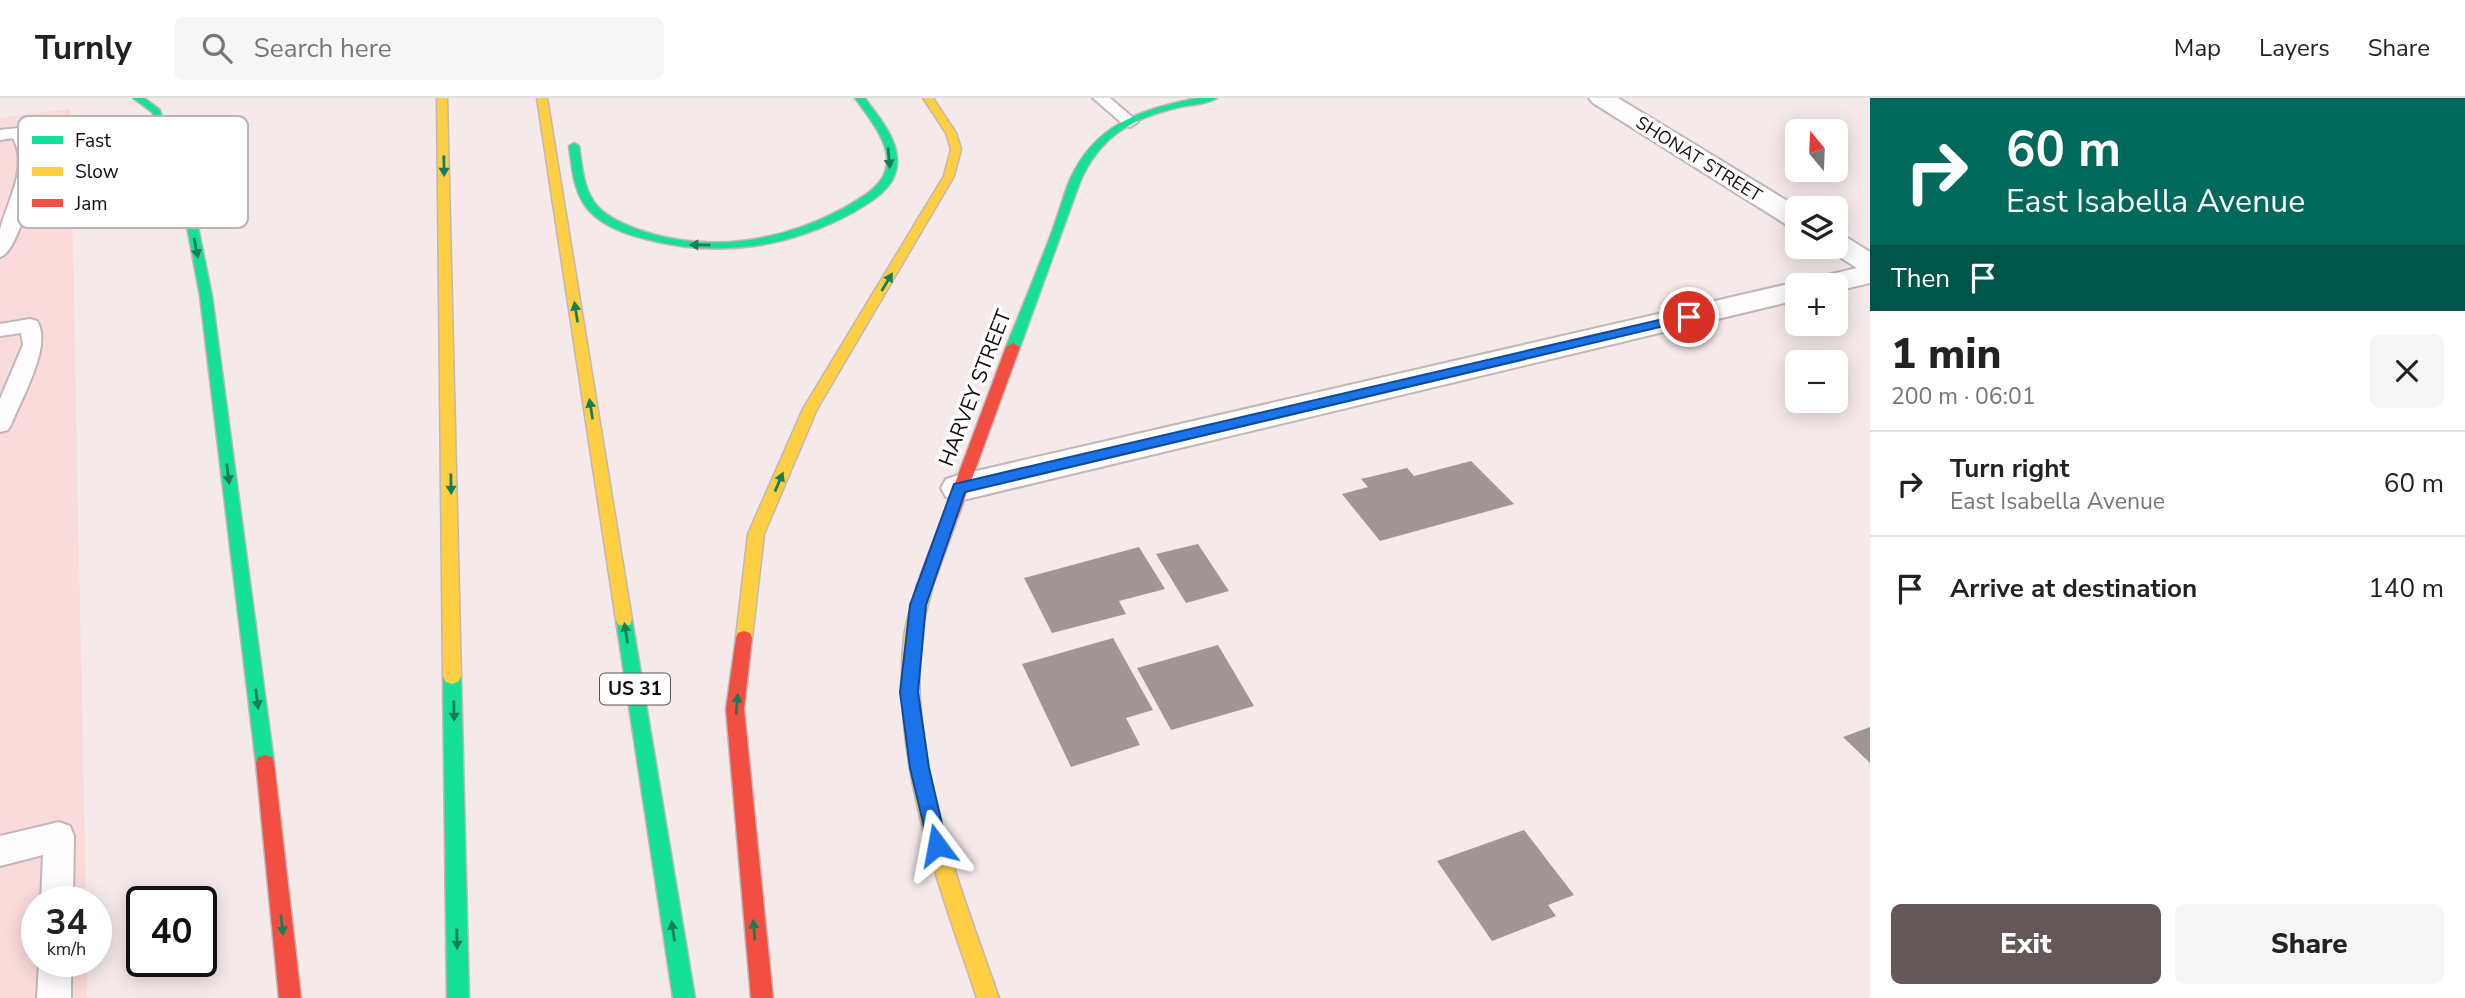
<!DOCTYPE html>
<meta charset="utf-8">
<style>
:root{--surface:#fff;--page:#f6f6f6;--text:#222;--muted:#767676;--line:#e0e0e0;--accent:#645757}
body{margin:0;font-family:"Nunito Sans",sans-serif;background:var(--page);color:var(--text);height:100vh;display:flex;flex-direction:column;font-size:26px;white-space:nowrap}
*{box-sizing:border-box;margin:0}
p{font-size:23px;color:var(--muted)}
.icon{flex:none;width:38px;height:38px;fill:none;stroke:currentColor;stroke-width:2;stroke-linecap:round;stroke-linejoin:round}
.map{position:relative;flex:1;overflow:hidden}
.details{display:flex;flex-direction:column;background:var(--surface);width:595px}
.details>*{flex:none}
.guide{background:#00695c;color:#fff;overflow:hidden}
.needle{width:46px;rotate:341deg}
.fabs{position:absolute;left:1785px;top:21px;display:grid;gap:14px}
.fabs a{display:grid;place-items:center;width:63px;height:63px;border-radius:10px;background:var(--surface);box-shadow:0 4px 18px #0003;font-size:35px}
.speed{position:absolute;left:21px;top:788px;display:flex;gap:14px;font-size:35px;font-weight:700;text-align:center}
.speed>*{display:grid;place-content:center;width:91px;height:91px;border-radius:50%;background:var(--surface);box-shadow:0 4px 18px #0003;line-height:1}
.speed small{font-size:18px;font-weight:400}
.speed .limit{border:4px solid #111;border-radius:10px;background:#fff;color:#111}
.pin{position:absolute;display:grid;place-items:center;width:60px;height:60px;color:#fff;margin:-30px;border:4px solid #fff;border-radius:50%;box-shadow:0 2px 7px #0007}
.me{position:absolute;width:77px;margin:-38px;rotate:347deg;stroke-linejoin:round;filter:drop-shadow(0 0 5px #0008)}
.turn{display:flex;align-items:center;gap:24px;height:147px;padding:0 21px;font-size:32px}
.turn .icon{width:91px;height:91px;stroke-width:2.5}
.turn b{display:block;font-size:49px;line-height:60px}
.then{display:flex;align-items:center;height:66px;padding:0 21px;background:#0003;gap:14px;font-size:26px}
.round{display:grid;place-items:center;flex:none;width:74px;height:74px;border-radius:10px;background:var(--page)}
.head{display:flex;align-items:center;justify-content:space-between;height:119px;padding:0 21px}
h1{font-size:42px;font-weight:800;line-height:52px}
.primary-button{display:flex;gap:14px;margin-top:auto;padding:14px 21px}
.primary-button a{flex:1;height:80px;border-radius:10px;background:var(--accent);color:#fff;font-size:28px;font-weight:800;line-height:80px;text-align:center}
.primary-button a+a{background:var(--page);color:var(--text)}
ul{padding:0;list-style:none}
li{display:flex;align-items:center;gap:21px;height:105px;padding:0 21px;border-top:2px solid var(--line)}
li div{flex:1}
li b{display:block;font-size:26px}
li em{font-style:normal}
header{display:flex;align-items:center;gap:42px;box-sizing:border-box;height:98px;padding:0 35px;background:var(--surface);border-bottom:2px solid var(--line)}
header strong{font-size:33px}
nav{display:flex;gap:38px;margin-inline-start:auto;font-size:24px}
.search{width:490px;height:63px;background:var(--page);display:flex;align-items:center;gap:18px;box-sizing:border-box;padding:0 24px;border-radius:10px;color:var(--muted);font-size:26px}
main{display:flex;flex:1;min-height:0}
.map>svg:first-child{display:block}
.built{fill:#fadbdb}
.building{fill:#a19696}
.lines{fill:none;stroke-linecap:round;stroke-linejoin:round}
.lane-casing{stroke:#c3b6b6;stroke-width:4}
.street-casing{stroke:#c3b6b6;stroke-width:4}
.fast-casing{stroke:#c3b6b6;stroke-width:3}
.slow-casing{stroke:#c3b6b6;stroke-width:3}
.jam-casing{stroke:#c3b6b6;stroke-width:3}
.lane{fill:#fefcfc;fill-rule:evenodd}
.street{fill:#fefcfc;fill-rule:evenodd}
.fast{fill:#16e098;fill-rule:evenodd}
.slow{fill:#ffcf43;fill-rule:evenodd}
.jam{fill:#f24e42;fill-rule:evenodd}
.oneway{fill:#167f58}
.route{fill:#1a73e8;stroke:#114b97;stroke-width:2}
.labels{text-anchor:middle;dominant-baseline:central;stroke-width:7;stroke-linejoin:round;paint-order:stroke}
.far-street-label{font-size:18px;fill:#150909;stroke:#fff}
.shield{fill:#fff;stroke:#5b5353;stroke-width:2}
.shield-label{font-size:19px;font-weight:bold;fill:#150909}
.street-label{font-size:21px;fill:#150909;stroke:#fff}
.key{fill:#fff;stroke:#b9b5b5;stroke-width:2}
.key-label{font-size:19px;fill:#150909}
</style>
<header>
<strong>Turnly</strong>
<div class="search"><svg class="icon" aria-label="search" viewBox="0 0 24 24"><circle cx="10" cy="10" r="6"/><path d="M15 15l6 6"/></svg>Search here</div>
<nav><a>Map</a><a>Layers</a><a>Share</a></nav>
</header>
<main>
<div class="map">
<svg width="1870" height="900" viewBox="0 0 1870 900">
<rect width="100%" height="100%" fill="#f6e9e9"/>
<path class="built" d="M70,11l16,792h-49v60h50v37h-87v-880z"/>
<path class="building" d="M1471,363l43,43 -134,37 -38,-47 26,-7 -7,-8 46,-11 7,8z
M1198,446l31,47 -43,12 -30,-49z
M1139,449l26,42 -46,12 7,13 -74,19 -28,-55z
M1113,540l40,72 -27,8 14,27 -69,22 -49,-103z
M1218,547l36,61 -83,24 -34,-62z
M1870,629v36l-27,-26z
M1524,732l50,65 -26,10 8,11 -64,25 -55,-80z"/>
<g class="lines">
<defs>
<path id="lane" d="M1093,0h17l28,24 -8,5 -6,-2z
M18,30l6,2c6,10 10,19 11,31 0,19 -17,92 -35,96 0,-8 0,-19 0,-27 7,-29 29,-62 13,-92l-13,2v-10z
M30,221l7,2c16,24 -16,78 -26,104l-3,5 -8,2v-33l23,-54 -2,-12 -21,3v-12z
M59,724l11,4 4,10 -1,65h-32l2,-46 -43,11v-30z
M39,863h32v37h-34z"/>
<path id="street" d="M1589,0h29l181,110 -2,19 -10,-2 -194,-122z
M1836,136l10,3 24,15v31l-34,8v-6h-39v15l-838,201 -13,-4 -5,-9 5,-9 13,-4 838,-193 10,3 4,-6 46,-11 -33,-21h12z"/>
<path id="fast" d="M133,0h11l15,11 28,64 25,123 62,467 -2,6 -7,2 -7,-2 -2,-6 -56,-467 -23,-123 -25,-61z
M855,0h10c13,19 34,41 32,66 -1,24 -26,38 -45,49 -64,35 -135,45 -206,26 -21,-5 -46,-14 -60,-32 -13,-18 -14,-40 -17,-61l5,-3 5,3c3,19 4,40 15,56 10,14 29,22 45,28 69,24 142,12 205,-22 17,-10 41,-22 43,-44 2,-24 -19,-47 -32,-66z
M1197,0h20c-10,6 -25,7 -37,9 -48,11 -80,29 -100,75l-60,165 -2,3h-10l-2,-3c15,-37 30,-73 44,-110 7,-18 12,-37 19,-55 25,-58 71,-72 128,-84z
M624,515l6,2 2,5 63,378h-22l-57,-378 2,-5z
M452,572l6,2 3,5 8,321h-22l-4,-321 3,-5z"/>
<path id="slow" d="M437,0h10l14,579 -3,5 -6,2 -6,-2 -3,-5z
M537,0h10l85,522 -2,5h-12l-2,-5z
M923,0h10l23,35 5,16 -7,27 -137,233 -53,125 -12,104 -2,5 -6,2 -6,-2 -2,-5 12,-104 55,-125 141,-233 7,-27 -5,-16z
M925,481l6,2 2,4c-4,17 -10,35 -12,52 -12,125 38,246 78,361h-22c-39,-116 -86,-236 -73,-361 2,-17 9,-35 13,-52l2,-4z"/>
<path id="jam" d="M1013,245l7,4 -87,238 -2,4h-12l-2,-4 89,-238z
M744,533l6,2 2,5 -8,71 29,289h-22l-25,-289 10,-71 2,-5z
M265,657l7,2 2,6 27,235h-22l-23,-235 2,-6z"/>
</defs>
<use href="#lane" class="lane-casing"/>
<use href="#street" class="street-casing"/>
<use href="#fast" class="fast-casing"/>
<use href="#slow" class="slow-casing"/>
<use href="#jam" class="jam-casing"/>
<use href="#lane" class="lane"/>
<use href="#street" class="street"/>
<use href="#fast" class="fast"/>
<use href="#slow" class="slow"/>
<use href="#jam" class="jam"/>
</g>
<defs><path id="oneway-solid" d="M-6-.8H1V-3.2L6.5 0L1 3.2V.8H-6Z" transform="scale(1.75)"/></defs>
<g class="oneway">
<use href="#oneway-solid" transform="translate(889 60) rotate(85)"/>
<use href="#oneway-solid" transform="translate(444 68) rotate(89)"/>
<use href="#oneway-solid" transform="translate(700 147) rotate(-179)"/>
<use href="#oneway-solid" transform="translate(196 150) rotate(79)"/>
<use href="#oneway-solid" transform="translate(887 184) rotate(-59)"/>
<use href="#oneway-solid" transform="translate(576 214) rotate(-99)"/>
<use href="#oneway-solid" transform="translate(591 311) rotate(-99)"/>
<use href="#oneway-solid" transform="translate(228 376) rotate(83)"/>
<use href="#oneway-solid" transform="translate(779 384) rotate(-67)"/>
<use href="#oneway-solid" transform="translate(451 386) rotate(89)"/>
<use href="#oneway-solid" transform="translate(626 535) rotate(-99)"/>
<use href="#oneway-solid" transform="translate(257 601) rotate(83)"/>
<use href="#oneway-solid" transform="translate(737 606) rotate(-86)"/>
<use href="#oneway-solid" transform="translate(454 613) rotate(89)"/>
<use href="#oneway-solid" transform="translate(282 827) rotate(84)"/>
<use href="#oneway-solid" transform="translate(754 832) rotate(-95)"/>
<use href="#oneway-solid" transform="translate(673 833) rotate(-99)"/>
<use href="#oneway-solid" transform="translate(457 841) rotate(89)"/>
</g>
<path class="route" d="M1689,215l6,4 -1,2 -729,173 -39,113 -8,87 11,76 18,77 -3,7 -7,3 -7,-3 -20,-84 -10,-76 10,-87 44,-121z"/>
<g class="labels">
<g class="far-street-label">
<text transform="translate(1699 61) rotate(32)">SHONAT STREET</text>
</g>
<rect class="shield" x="600" y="575.5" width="70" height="31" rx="5"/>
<g class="shield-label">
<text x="635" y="591">US 31</text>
</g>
<g class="street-label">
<text transform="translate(975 290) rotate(-69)">HARVEY STREET</text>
</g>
</g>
<rect x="18" y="18" width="230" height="112" rx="10" class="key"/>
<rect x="32" y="38" width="31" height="8" fill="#16e098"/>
<rect x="32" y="69" width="31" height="9" fill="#ffcf43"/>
<rect x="32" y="101" width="31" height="8" fill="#f24e42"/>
<g class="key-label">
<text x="75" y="49">Fast</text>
<text x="75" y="80">Slow</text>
<text x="75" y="112">Jam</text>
</g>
</svg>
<div class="fabs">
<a><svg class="needle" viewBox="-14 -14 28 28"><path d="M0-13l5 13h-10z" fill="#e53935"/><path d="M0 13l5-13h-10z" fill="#767676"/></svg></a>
<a><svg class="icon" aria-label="layers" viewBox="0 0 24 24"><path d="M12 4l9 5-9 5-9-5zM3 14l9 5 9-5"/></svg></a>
<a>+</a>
<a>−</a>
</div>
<div class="speed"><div>34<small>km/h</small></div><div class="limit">40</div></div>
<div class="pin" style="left:1689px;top:219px;background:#d93025"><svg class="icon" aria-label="arrive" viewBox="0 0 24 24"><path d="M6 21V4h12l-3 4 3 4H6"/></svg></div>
<svg class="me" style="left:937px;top:747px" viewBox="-20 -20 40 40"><path d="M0-17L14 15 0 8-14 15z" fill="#1a73e8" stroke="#fff" stroke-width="4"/></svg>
</div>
<section class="details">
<div class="guide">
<div class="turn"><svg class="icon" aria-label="right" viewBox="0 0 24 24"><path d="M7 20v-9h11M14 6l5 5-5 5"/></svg><div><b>60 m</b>East Isabella Avenue</div></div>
<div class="then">Then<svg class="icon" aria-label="arrive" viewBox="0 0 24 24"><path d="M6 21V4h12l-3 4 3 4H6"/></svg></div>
</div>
<div class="head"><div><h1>1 min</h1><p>200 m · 06:01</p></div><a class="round"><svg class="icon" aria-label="close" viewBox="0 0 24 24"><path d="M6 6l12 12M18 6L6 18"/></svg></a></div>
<ul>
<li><svg class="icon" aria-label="right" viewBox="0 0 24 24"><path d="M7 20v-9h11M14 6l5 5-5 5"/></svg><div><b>Turn right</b><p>East Isabella Avenue</p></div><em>60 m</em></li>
<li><svg class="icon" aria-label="arrive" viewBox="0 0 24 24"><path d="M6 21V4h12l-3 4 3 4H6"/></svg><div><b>Arrive at destination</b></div><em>140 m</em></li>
</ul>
<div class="primary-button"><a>Exit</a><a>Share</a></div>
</section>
</main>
